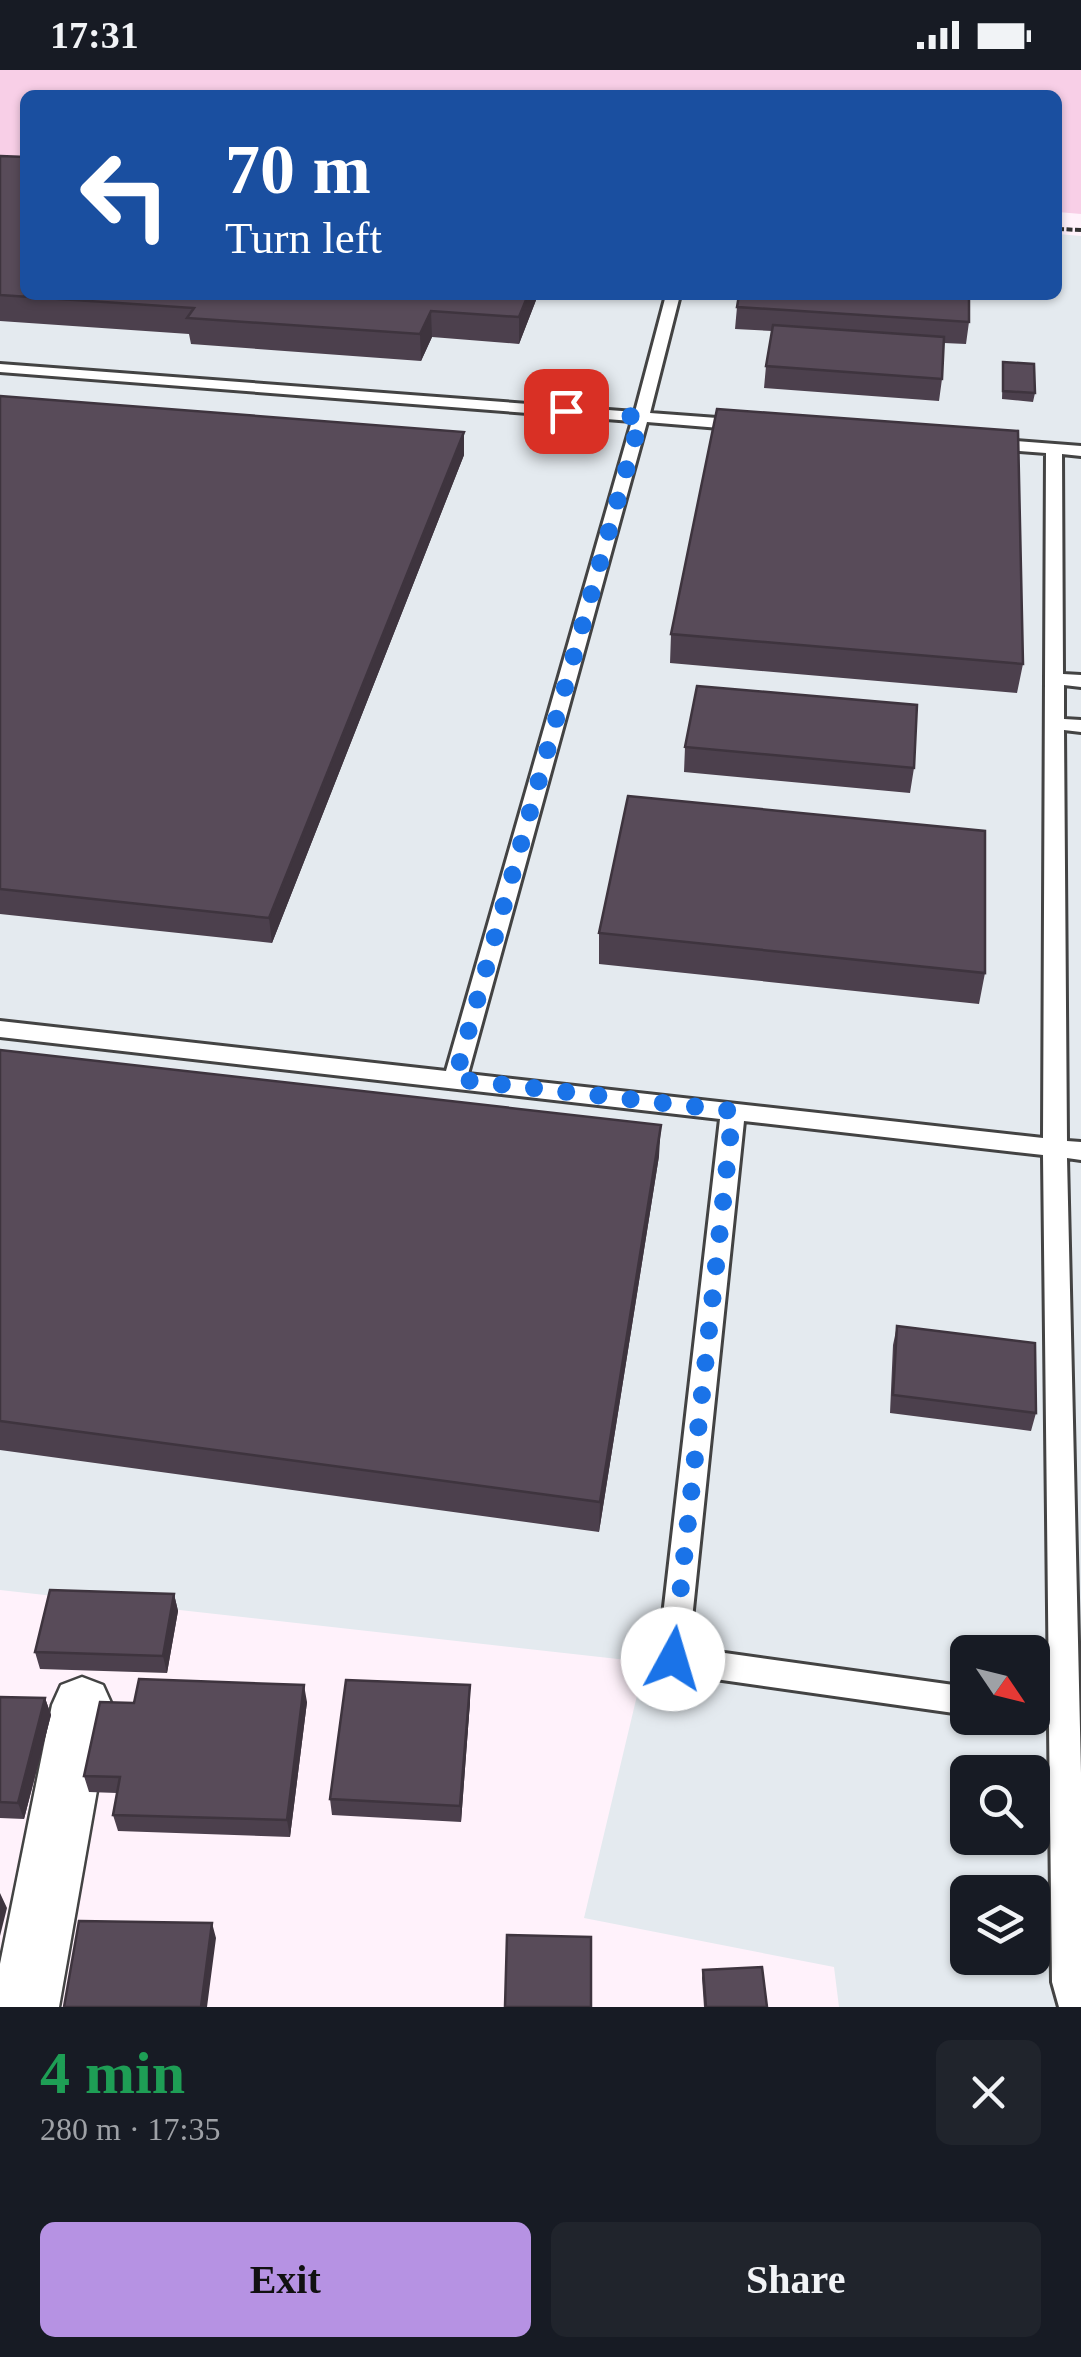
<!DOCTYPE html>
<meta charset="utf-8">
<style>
:root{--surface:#171b24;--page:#20242c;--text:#f1f3f6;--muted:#9ea1a6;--accent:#b692e3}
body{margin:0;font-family:"Times New Roman",serif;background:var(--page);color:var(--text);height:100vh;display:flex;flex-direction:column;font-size:38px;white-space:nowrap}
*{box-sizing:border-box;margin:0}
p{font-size:32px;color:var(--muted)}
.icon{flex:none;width:55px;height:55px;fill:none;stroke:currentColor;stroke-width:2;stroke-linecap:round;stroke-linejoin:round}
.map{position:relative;height:1937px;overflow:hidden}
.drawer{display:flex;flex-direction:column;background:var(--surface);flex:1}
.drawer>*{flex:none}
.top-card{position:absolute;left:20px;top:20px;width:1042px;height:210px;border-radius:15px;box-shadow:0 2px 8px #0004;background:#1a4fa0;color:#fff;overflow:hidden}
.needle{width:65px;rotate:125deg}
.tools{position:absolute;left:950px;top:1565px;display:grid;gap:20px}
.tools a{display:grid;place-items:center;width:100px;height:100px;border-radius:15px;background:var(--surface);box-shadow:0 2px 8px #0004;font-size:50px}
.pin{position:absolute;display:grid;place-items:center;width:85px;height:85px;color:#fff;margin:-42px;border-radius:20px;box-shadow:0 5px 15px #0006}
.me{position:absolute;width:110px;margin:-55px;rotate:6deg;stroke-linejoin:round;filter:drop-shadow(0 0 8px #0008)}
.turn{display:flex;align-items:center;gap:35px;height:210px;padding:0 40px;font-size:45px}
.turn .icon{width:130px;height:130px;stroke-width:2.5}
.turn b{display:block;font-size:70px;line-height:85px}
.round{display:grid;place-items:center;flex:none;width:105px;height:105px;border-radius:15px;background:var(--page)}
.headline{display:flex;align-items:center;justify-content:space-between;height:170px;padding:0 40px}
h1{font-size:60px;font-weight:700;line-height:75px;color:#1e9e55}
.cta{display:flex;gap:20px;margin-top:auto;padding:20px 40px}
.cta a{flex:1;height:115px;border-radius:15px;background:var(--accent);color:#111;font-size:40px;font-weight:700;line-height:115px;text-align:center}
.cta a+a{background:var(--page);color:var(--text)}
.status{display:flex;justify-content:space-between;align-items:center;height:70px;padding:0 50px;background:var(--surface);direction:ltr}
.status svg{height:28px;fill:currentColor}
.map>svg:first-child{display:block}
.industrial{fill:#e4eaef;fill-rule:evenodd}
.farmland{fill:#f8cfe7}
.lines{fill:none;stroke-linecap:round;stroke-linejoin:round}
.lane-casing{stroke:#434343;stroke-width:6}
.street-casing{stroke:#434343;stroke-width:5}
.path{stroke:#323232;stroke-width:4;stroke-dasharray:6 2.5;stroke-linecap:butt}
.lane{fill:#fff;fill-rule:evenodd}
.street{fill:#fff;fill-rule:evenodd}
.wall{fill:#4c404d}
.shaded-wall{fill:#3e343e}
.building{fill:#584b59;stroke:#3e343e;stroke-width:2.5}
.route{stroke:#1a73e8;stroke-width:18;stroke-dasharray:0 32.4}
</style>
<div class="status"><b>17:31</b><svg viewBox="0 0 49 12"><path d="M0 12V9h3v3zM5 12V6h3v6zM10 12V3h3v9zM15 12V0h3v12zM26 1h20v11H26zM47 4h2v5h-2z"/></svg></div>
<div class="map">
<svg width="1081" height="1937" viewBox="0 0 1081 1937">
<rect width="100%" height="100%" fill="#fff2fb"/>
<path class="industrial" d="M0,98l25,127h1033v-61l23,2v1771h-242l-5,-40 -250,-49 61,-256 -645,-72zM968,1582h64v66h-64zM968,1702h64v66h-64zM968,1822h64v66h-64z"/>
<path class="farmland" d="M0,0h1081v144l-23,-2v-117h-1033v75l-25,-2z"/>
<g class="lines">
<defs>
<path id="lane" d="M666,225h14l-30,118 94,7 8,5 -8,5 -97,-8 -179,652 575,64 3,-685 -56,-4 -8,-5 8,-5 91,7v10l-19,-2 1,220 18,1v12l-17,-2v34l17,1v12l-17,-2 3,411 14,1v18l-14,-2 14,615v234h-22l-7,-25 -3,-256 -17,-2 -12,-6h12v-22l17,2 -6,-543 -299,-34 -55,527 279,39v28l-295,-42 -10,-4 -5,-10 62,-540 -720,-82v-16l446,50 186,-650 -632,-49v-8l635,48z"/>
<path id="street" d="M82,1607l21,8 9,20 -53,302h-59v-43l52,-259 9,-20z"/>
</defs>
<use href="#lane" class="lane-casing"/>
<use href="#street" class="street-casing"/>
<path class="path" d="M1058,159l23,1"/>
<use href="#lane" class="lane"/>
<use href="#street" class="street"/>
</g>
<path class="wall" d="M0,86l538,139 -19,49 -87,-7 -11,24 -230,-17 -2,-10 -189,-13z
M737,237l232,15 -3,22 -22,-1 -2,36 -3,22 -175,-13 2,-22 6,-35 -37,-2z
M1003,292l32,31 -2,9 -31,-3z
M0,326l464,59 -192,488 -272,-29z
M671,564l352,30 -6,29 -347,-30z
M685,677l229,21 -4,25 -226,-21z
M599,863l386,40 -6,31 -380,-40z
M0,980l659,106 -60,376 -599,-82z
M897,1256l139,87 -5,18 -141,-18 3,-68z
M174,1524l4,17 -11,62 -127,-4 -5,-17z
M470,1615v17l-9,120 -129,-7 -2,-16z
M0,1627l45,1 6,17 -27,104 -24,-1z
M307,1632l-17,135 -172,-6 -5,-16 4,-22 -28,-1 -5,-16 50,-73z
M703,1900l64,37h-63l-2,-29z"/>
<path class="shaded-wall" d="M528,225h10l-19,49v-27z
M431,241l1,26 -11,24 -1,-27z
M464,362v23l-192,488 -3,-25z
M661,1055l-2,31 -60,376 1,-30z
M174,1524l4,17 -11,62 -4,-17z
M304,1615l3,17 -17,135 -3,-17z
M470,1615v17l-9,120 -1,-16z
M45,1628l6,17 -27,104 -6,-16z
M0,1823l7,15 -7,28z
M212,1853l4,15 -9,69h-6z"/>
<path class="building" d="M0,86l25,1v138h503l-9,22 -88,-6 -11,23 -233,-16 7,-10 -194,-13z
M739,225h230v27l-232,-15z
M773,255l171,12 -2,42 -176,-13z
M1003,292l31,2 1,29 -32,-2z
M0,326l464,36 -195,486 -269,-29z
M717,339l301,22 5,233 -352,-30z
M697,616l220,19 -3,63 -229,-21z
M628,726l357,35v142l-386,-40z
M0,980l661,75 -61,377 -600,-81z
M897,1256l138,17 1,70 -143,-18z
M50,1520l124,4 -11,62 -128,-4z
M139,1609l165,6 -17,135 -174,-5 7,-38 -36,-1 16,-74 34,1z
M346,1610l124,5 -10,121 -130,-7z
M0,1627l45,1 -27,105 -18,-1z
M79,1851l133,2 -11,84h-137z
M507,1865l84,2v70h-86z
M762,1897l5,40h-61l-3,-37z"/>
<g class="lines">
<path class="route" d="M566,341l75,6 -186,662 278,32 -60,548"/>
</g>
</svg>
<div class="tools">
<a><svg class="needle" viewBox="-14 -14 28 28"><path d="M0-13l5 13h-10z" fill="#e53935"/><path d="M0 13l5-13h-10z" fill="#9ea1a6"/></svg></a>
<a><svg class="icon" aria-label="search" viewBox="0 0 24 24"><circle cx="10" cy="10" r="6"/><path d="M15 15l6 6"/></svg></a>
<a><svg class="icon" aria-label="layers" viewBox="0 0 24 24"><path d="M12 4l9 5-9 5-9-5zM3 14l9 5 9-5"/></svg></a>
</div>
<div class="pin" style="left:566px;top:341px;background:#d93025"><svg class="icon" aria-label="arrive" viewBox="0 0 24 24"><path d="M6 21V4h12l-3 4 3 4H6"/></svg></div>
<svg class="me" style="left:673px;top:1589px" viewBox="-20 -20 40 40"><circle r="19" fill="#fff"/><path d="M0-13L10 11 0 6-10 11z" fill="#1a73e8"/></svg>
<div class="top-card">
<div class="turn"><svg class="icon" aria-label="left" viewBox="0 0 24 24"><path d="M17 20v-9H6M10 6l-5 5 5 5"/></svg><div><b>70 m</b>Turn left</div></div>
</div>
</div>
<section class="drawer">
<div class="headline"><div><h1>4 min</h1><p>280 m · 17:35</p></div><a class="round"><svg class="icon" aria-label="close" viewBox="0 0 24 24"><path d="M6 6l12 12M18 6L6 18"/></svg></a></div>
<div class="cta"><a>Exit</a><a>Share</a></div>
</section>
